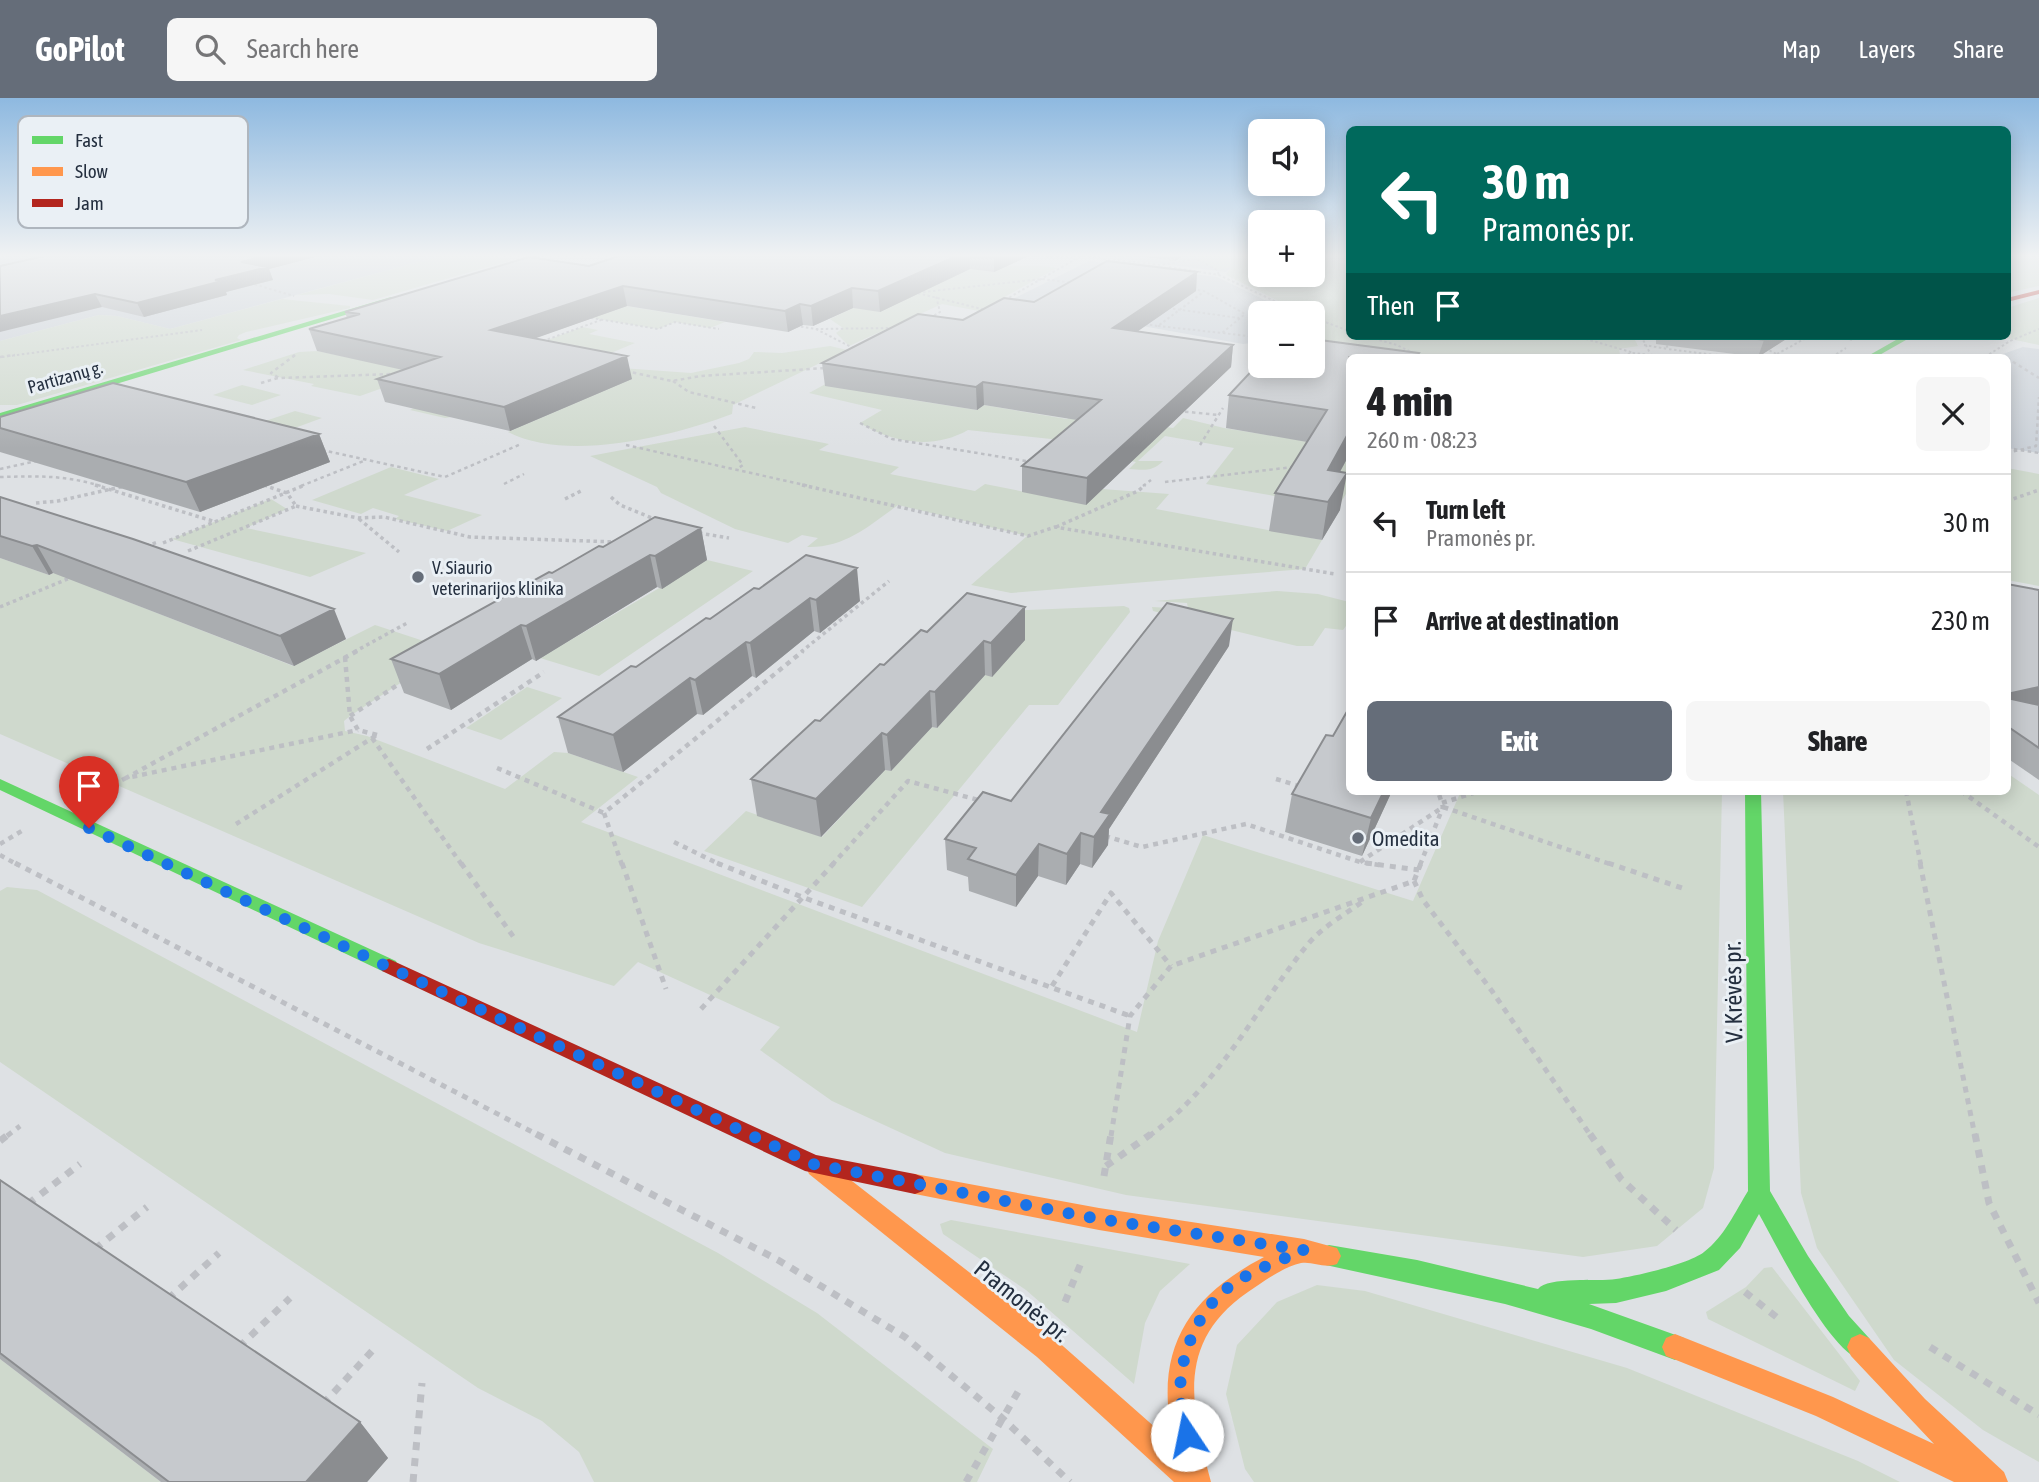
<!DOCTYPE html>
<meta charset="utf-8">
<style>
:root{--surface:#fff;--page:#f6f6f6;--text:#202124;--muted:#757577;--line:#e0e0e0;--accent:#656d79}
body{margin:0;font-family:"Asap Condensed",sans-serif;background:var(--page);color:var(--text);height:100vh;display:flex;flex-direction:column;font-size:26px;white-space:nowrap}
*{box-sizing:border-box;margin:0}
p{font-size:23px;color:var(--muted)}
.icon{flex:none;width:38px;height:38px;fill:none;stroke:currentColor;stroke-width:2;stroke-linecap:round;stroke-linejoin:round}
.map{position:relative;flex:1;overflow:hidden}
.panel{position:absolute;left:1346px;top:256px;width:665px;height:441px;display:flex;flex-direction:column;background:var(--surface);border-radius:10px;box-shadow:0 4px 18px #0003}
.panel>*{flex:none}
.guide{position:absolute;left:1346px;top:28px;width:665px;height:214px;border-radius:10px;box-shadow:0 4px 18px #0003;background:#00695c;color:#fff;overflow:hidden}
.tools{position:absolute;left:1248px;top:21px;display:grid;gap:14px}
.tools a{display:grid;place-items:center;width:77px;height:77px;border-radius:10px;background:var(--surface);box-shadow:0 4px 18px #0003;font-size:35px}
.pin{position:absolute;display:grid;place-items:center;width:60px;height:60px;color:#fff;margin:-72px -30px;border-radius:50% 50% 50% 0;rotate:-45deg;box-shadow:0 0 7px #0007}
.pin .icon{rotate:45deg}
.me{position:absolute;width:77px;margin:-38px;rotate:349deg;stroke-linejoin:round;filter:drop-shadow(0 0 5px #0008)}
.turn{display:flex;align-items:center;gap:24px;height:147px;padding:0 21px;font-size:32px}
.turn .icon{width:91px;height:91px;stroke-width:2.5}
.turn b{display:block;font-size:49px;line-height:60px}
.then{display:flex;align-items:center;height:66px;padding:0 21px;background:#0003;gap:14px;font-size:26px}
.round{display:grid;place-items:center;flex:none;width:74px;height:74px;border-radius:10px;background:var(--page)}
.overview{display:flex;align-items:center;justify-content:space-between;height:119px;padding:0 21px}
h1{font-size:42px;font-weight:800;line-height:52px}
.primary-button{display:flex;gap:14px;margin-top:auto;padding:14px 21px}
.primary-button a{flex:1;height:80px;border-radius:10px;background:var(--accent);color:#fff;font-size:28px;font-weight:800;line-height:80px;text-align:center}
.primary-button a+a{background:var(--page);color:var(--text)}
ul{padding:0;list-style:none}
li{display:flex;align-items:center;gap:21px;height:98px;padding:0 21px;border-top:2px solid var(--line)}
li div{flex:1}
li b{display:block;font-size:26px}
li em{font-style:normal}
header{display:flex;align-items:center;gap:42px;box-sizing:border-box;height:98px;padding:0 35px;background:var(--accent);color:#fff}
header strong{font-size:33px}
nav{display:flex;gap:38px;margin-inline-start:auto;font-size:24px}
.search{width:490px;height:63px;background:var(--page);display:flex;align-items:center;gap:18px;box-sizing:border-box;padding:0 24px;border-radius:10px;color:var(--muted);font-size:26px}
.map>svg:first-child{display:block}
.built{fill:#cbd1d8}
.green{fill:#cfd9cd}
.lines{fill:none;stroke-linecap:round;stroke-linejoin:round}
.path-far5{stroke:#bdbfc4;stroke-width:2;stroke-dasharray:2.5 2.5;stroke-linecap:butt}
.path-far4{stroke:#bdbfc4;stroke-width:2.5;stroke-dasharray:3.5 3.5;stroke-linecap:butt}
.path-far3{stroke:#bdbfc4;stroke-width:3.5;stroke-dasharray:3.5 3.5;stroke-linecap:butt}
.path-far2{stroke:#bdbfc4;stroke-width:4.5;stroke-dasharray:5 5;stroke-linecap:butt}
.path-far1{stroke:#bdbfc4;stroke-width:5;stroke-dasharray:6 6;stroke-linecap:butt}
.path{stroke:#bdbfc4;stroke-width:7;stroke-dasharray:8 8;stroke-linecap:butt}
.fast{fill:#63d668;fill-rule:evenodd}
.slow{fill:#ff974d;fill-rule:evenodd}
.jam{fill:#b3261e;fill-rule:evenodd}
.wall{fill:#aaadb0}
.shaded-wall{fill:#8b8d90}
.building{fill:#c6c9cd;stroke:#8b8d90;stroke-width:2}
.route{stroke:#1a73e8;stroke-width:12;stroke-dasharray:0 21.6}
.poi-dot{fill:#656d79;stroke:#eaf0f5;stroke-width:2.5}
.labels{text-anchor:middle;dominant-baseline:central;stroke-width:6;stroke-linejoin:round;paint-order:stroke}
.far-street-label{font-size:18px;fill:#242f3f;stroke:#eaf0f5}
.far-poi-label{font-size:18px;fill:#242f3f;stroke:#eaf0f5;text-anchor:start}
.poi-label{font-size:21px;fill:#242f3f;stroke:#eaf0f5;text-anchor:start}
.near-street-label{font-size:24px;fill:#242f3f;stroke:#eaf0f5}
.key{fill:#eaf0f5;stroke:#afb6be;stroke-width:2}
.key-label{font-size:19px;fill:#242f3f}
</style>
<header>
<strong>GoPilot</strong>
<div class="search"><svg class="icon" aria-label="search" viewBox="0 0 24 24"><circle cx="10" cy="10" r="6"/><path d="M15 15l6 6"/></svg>Search here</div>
<nav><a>Map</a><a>Layers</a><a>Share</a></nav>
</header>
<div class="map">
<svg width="2039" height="1384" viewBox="0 0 2039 1384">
<rect width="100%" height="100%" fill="#dee1e4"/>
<path class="built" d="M15,156h433l-278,75 -53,-13 -18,-1 -99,26v-83z
M1085,156h164l-23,18z
M1089,163l128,16 75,36h-32v29l-17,2 -236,-42z
M2023,249l16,2v104l-32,-5v-91h-13z"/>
<path class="green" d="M448,156h33l31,6 -139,40 -44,-6 -32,1z
M1200,156h60v21h52l1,-21 36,12v70h284l5,10 -19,3 1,6 10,2 -317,-2 -1,-42h-9l-77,-38 5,-8 -14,3 -20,-11z
M2007,156h32v32l-32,7z
M973,159l10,14c14,2 16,-5 28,-5 15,-1 30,-1 46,2l-78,43 -37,-7 -93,42 -13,-13 7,-5 -13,-9 23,-11 18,2z
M2039,200v47l-42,-9h10v-28z
M282,201l68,7v2l-104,24 -7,3 -2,3 4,2 -224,65h-17v-64l99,-26 18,1 53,13z
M601,204l124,20 -15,6 -35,-6 -17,7 -89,-15z
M582,229l16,3 -9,4 46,9 -177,73 -13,2 -35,-8 111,-60z
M830,248l17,4 -114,55 -1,9c-59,22 -164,49 -224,18l123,-53 -10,-11 70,5 48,-10 10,-4 5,-7 28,1z
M317,253l108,22 -65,23 -49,-10 3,-2 -71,-14 56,-18z
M831,283l69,17 77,12 7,-5 83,14 6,-6 100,15 10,-10 41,10 125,20v41l-11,18 -132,-23 28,-36 -69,-12 -27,25h25c-11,11 -19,9 -34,8l7,-7 -47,-9 -10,-11 -111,-12c-35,20 -75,13 -108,-7l22,-13 -73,-17z
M242,287l39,10 -29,10 -39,-10z
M295,313l27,7 -41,15 -28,-8z
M745,329l84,17 -10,6 80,17 -9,7 85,17 10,-7 100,20 17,-15 67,5 -13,15 166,31 -17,29 -294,24 -40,-8 56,-49 -129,-31c-29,21 -53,43 -91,42l11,-9 -16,-3 -14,8 -53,-14 -74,-36 -4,-6 -67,-31z
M391,369l48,12 -35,16 78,20 -35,16 -52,-12 4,-3 -26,-8 -12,6 -49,-14z
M2007,370l32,6v112l-32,-6z
M271,401l16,10 -41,19 120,25 -56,24 -138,-38z
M103,455l-8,36 198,77 82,-41 76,25 -101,66 -6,5 1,10 22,5 138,53 49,-37 14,1 70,24 -57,45 556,210 21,-91 45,-106 210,66 48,-110h261l-8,377 -11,40 -46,38 -74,11 -457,-62 -181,-42 -113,-52 -72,-51 20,-23 -142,-65 -24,24 -135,-43 -479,-209v-176l49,17z
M707,462l46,11 -154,105 -59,-18z
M1277,493l41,3 31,8v20l-6,8 -18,-2 -12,18h-16l-144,-35 -1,-4 36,2 -1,-6 -32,-2z
M1124,508l5,2 1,4 -72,93h-29l-167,202 -158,-56 42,-40 76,26 63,-67 6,1 41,-44 5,1 48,-53 22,-64z
M527,589l35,11 -61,42 -35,-12z
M2007,675l32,22v667l-56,-32 -89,-70 -77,-112 -16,-55 -18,-402h224z
M7,789l30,3 681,363 99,60 176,136 -16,33h-383l-15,-30 -37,-31 -64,-33 -478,-326v-171z
M951,1122l239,44 -30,27 -15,32 -11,61 -108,-94 -83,-56 -3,-10z
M1772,1169l88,114 -5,10 -147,-72 -2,-7 40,-25 18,-19z
M1317,1187l48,6 262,77 231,93 42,21h-646l-9,-13 -19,-75 11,-49 40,-43z
M0,1261l161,123h-161z"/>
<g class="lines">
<path class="path-far5" d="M1192,156l7,1
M1026,158l51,2
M1169,169l50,8 81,38
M250,185l44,13
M913,194l73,18
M923,194l119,-13 32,4
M1005,202l76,-44 80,9 36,-6 20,11 2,5
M1168,210l71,10
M586,219l72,12 17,-7 44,7
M1312,219l37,14
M930,220l10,-6 -4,-16
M1145,226l13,2 44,-33
M796,228l20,3 79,-1
M1158,228l64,7 23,-19 -41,-23 -13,-2
M816,231l39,20
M1223,235l32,4
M1365,238l32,9 24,12
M1576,238l58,17
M1641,238l9,17
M1663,238l5,13 62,8
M1840,238l12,4
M543,243l58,-21
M1644,247l24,4
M1765,250l17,9
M1777,256l29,-16 9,-1
M2,259l200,-27
M293,259l2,-2
M1613,259l21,-4 32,4
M1832,259l14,-9
M1985,259l25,-16 29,-12"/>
<path class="path-far4" d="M295,257l-24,18 8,5 114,-4
M1418,257l4,2
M1651,257l17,2
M1716,257l16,2
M1779,257l4,2
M0,259l15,-2
M1611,259l12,-2
M1832,259l3,-2
M1985,259l3,-2
M2007,260l32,20
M626,273l46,10 29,-5 125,-8
M673,283l16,11 67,16
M261,285l17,-5
M1178,313l41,4
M860,325l32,16 140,23
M714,328l29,39 -6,4
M626,347l183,41
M1200,347l23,-37
M2007,350l32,5
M322,352l123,27 76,-33
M2007,355l29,-7 3,-49
M0,371l37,-8
M0,379c38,-1 64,-2 101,9
M1165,384l128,-15
M504,386l20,-10
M301,388l65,-26
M1143,388l8,-6"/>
<path class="path-far3" d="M95,387l121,37
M802,387l226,51 27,-9 280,47
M611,399l9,8 37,15
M565,401l18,-9
M2007,403l32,-11
M36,405l22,-2 67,-15
M296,408l62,12 26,-1 86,20 146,5
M359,421l40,33
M1056,429l82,-36 7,-6
M699,435l30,5
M163,445l142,-58
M146,448l12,-4
M188,453l108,-45 -9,-13 -21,-7
M0,509l70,-29
M354,554l55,-30
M801,554l88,-71"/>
<path class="path-far2" d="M357,553l-231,127 232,-48
M345,559l5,59 8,14 19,5
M350,618l55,-36
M372,640l90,127
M427,651l117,-77
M497,670l107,45
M1276,681l26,8
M1906,693l15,74
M1961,693l78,56
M95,695l31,-15
M1442,705l38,-12
M236,726l141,-89
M1105,738l37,11 104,-23 114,38 19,3
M674,744l47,23
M0,746l25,-15
M0,757l18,10
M1360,764l83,-55 170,58
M622,767l-18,-52 199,-162
M832,767l76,-84 74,20
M1420,767l23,-58 -5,-16"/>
<path class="path-far1" d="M15,765l525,273
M461,765l54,76
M622,765l44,126
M717,765l85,34 328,119
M1366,765l53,7
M1608,765l77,26
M1920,765l55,273
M1414,783l9,19 69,91 99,145
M1052,888l59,-93 60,73
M701,911l133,-146
M7,1038l13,-10
M1111,1038l19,-120 41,-50 243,-85 7,-18
M1149,1038c69,-49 107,-128 159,-192 14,-17 38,-30 55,-43"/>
<path class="path" d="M536,1036l242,126 127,77 96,80 69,65
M1590,1036l31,45 55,51
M1975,1036l14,69 50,100
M0,1043l9,-7
M1106,1068l45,-32
M1104,1078l7,-42
M28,1106l52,-40
M95,1151l52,-42
M1745,1194l34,27
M168,1201l51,-46
M1065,1204l18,-44
M239,1249l51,-49
M1930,1249l109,68
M323,1306l49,-53
M413,1384l9,-99
M966,1384l53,-92"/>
<path class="fast" d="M391,199l7,2 -398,120v-6z
M1903,238h10l-37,21h-10z
M0,681l396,182 2,5 -2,5 -7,2 -7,-2 -382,-181z
M1745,693h16l9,400 38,65 41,60 20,22 4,9 -4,9 -9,4c-34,-14 -82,-112 -101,-146l-19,34 -21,22 -53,21 -50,12 -27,1 95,34 4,9 -4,9 -9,4 -84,-31 -86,-25 -184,-40 -4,-8 4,-8 8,-3 88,15 121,29c10,-13 60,-7 78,-10 20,-3 73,-15 88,-27 20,-15 31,-40 44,-61z"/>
<path class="slow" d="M817,1059l8,3 230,179 119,105c-21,-91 10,-145 90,-187l-165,-27 -184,-36 -8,-3 -3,-7 3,-7 8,-3 184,34 205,31 33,9 4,8 -4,8c-13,5 -24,-3 -36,-1 -18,4 -38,19 -53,29 -73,50 -57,116 -37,190h-37l-137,-125 -228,-183 -3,-7 3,-7z
M1675,1236l158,63 101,47 -83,-88 -4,-9 4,-9 9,-4 9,4 56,61 79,73 4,10h-54l-138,-66 -150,-60 -4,-9 4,-9z"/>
<path class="jam" d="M535,156h11l-62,20 -5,-1z
M2039,192v4l-32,8v-4z
M389,861l427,196 99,19 8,3 3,7 -3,7 -8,3 -110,-23 -423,-200 -2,-5 2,-5z"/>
</g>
<path class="wall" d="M43,156h283l-57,15 4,11 -47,12 1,3 -83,22 -42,-10 -54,-52z
M625,156h408l-39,18 -24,-3 -90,43 -27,-4 -40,18 -10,-1 -15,7 -161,-26 -92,32 97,41 -122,52 -125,-29 -8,-23 26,-9 -86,-19 -8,-22 38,-11 -2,-6 244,-46z
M1121,156h65l-11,7z
M1197,174l-1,19 -58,40 95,14 -2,22 -145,138 -64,-13v-26l55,-46 -93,-15 -7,5 -152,-24 -3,-23 141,-43 71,-18z
M1656,238h135l-33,21 -102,-13z
M1349,259v98l-9,17v38l-18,30 -53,-9 6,-38 32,-51 -81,-14 3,-33z
M0,319l319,17 11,28 -130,50 -200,-60z
M0,399l346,142 -52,27 -241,-93 -4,2 -49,-17z
M701,430l6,32 -45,29 -5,-2 -121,74 -4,-2 -81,51 -47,-17 -13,-34 212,-112z
M2007,486l32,121v75l-32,-22z
M759,491l101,12 -40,32 -6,-2 -58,47 -4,-2 -49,39 -6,-1 -74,58 -55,-19 -10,-36 152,-98z
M1025,509v33l-33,37 -7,-2 -48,53 -5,-1 -41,44 -6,-1 -64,67 -64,-21 -6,-37 133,-114 43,-33z
M1229,548l-120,183 -1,16 -16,23 -12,-4 -14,21 -28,-9 -22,31 -47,-16 -1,-14 -21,-7 -2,-31 66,-38z
M1333,638l59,55 -30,65 -77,-24 7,-38z
M0,1082l360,242 28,36 -21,24h-206l-161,-123z"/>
<path class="shaded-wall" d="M273,156h53l-57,15 4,11 -47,12 1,3 -83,22 -7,-14 78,-23 26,-18z
M961,156h9v15l-90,43 -2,-21z
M994,156h39l-39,18z
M1176,156h10l-11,7z
M1197,174l-1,19 -84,58 1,-21z
M623,188l4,20 -130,46 -6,-22z
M852,190l1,20 -40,18 -2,-20z
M95,196l7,13 -102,25v-16z
M800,206l3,21 -15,7 -3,-21z
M1771,238h20l-33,21 6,-17z
M1233,247l-2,22 -145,138 1,-27z
M627,258l5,23 -122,52 -6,-24z
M983,284l1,23 -7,5 -1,-23z
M1349,334v23l-25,46 4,-31z
M319,336l11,28 -130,50 -14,-30z
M1347,375l-7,37 -18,30 6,-38z
M701,430l6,32 -45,29 -7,-33z
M37,447l16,28 -4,2 -17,-29z
M650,457l7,32 -121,74 -10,-35z
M857,470l3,33 -40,32 -4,-33z
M810,500l4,33 -58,47 -6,-35z
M1025,509v33l-33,37 -1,-34z
M334,511l12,30 -52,27 -14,-30z
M1233,521l-4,27 -120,183 -1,16 -16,23 2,-31 7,-25z
M521,527l11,34 -81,51 -12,-36z
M984,543l1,34 -48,53 -2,-36z
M746,544l6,34 -49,39 -8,-35z
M690,580l7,36 -74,58 -10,-37z
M2039,589v18l-32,7v-18z
M930,593l2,36 -41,44 -4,-36z
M882,635l3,37 -64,67 -5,-38z
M1384,693h8l-30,65 9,-38z
M1081,735l-1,31 -14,21 1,-31z
M1039,746l-1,32 -22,31v-32z
M360,1324l28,36 -21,24h-61z"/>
<path class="building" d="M53,156h220l-32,8 27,5 -53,13 7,1 -85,22 -42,-9 -95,22v-50z
M625,156h336l-83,37 -26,-3 -41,18 -11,-2 -15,7 -162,-25 -132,44 136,26 -123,51 -127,-28 63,-22 -131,-28 51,-15 -15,-2 184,-55 60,9z
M1107,163l90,11 -84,56 120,17 -146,133 -65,-12 79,-66 -118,-18 -7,5 -154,-24 96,-49 45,6 41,-22 30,4z
M1735,238h36l-7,4z
M1312,241l107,14 -3,4h-67v75l-21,38 19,3 -19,29 -53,-9 52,-83 -98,-15 31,-33v4h52z
M113,285l206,51 -133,48 -186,-54v-11z
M0,399l133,42 201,70 -54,27 -243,-91 -5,1 -32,-10z
M655,419l46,11 -46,28 -5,-1 -124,71 -5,-1 -82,49 -48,-15 158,-87 3,1 47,-27 4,1z
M806,457l51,13 -41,32 -6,-2 -60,45 -4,-1 -51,38 -5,-2 -77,57 -55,-18 73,-51 5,1 70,-49 4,1 44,-31 5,1z
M2007,486l32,6v97l-32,7z
M967,495l58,14 -34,36 -7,-2 -49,51 -5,-1 -43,44 -5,-2 -66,66 -65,-20 64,-59 5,1 60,-57 4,1 37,-35 6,2z
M1167,505l66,16 -132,193 9,2 -16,23 -13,-4 -14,21 -28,-10 -23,31 -48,-16 8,-11 -31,-9 38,-47 28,9z
M2007,600l32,7v43l-32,-22z
M1349,610v83h35l-13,27 -79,-24 34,-59 7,1z
M0,1082l360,242 -54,60h-137l-169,-129z"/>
<linearGradient id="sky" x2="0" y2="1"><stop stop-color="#8eb9e0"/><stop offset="0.45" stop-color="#f0f2f3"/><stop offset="1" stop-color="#f0f2f3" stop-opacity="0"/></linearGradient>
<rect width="2039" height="350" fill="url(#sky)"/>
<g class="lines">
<path class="route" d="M89,730l724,336 286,55 205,31c-25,11 -51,20 -74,36 -33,24 -54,76 -49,116 1,11 4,22 6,33"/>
</g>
<g class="poi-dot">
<circle cx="418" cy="479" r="7"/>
<circle cx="1358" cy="740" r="7"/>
</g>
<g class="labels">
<g class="far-street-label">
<text transform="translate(65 279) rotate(-16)">Partizanų g.</text>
</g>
<g class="far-poi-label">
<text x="432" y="469">V. Siaurio<tspan x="432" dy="21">veterinarijos klinika</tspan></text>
</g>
<g class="poi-label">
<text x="1372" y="740">Omedita</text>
</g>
<g class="near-street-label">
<text transform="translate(1733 894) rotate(-91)">V. Krėvės pr.</text>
<text transform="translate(1022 1203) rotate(39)">Pramonės pr.</text>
</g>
</g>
<rect x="18" y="18" width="230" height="112" rx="10" class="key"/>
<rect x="32" y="38" width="31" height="8" fill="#63d668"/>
<rect x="32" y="69" width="31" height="9" fill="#ff974d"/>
<rect x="32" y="101" width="31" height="8" fill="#b3261e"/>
<g class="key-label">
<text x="75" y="49">Fast</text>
<text x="75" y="80">Slow</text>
<text x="75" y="112">Jam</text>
</g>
</svg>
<div class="tools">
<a><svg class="icon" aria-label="sound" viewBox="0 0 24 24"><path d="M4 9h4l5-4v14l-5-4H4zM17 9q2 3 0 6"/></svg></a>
<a>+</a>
<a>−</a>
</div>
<div class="pin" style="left:89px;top:730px;background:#d93025"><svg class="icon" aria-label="arrive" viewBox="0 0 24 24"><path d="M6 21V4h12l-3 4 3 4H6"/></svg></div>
<svg class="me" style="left:1187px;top:1337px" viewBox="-20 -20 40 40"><circle r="19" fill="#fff"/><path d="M0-13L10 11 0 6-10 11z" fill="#1a73e8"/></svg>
<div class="guide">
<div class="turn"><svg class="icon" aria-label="left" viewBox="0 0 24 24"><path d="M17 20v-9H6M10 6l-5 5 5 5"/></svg><div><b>30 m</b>Pramonės pr.</div></div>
<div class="then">Then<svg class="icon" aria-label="arrive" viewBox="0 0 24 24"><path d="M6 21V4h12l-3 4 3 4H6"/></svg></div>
</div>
<section class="panel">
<div class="overview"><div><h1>4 min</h1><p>260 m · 08:23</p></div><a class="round"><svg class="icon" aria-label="close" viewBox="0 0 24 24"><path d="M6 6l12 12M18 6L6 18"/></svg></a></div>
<ul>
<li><svg class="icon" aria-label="left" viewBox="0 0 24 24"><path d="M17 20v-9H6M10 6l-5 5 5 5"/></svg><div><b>Turn left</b><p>Pramonės pr.</p></div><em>30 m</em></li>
<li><svg class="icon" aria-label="arrive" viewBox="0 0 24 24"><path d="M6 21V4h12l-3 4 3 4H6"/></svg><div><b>Arrive at destination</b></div><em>230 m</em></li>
</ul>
<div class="primary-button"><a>Exit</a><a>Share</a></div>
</section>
</div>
